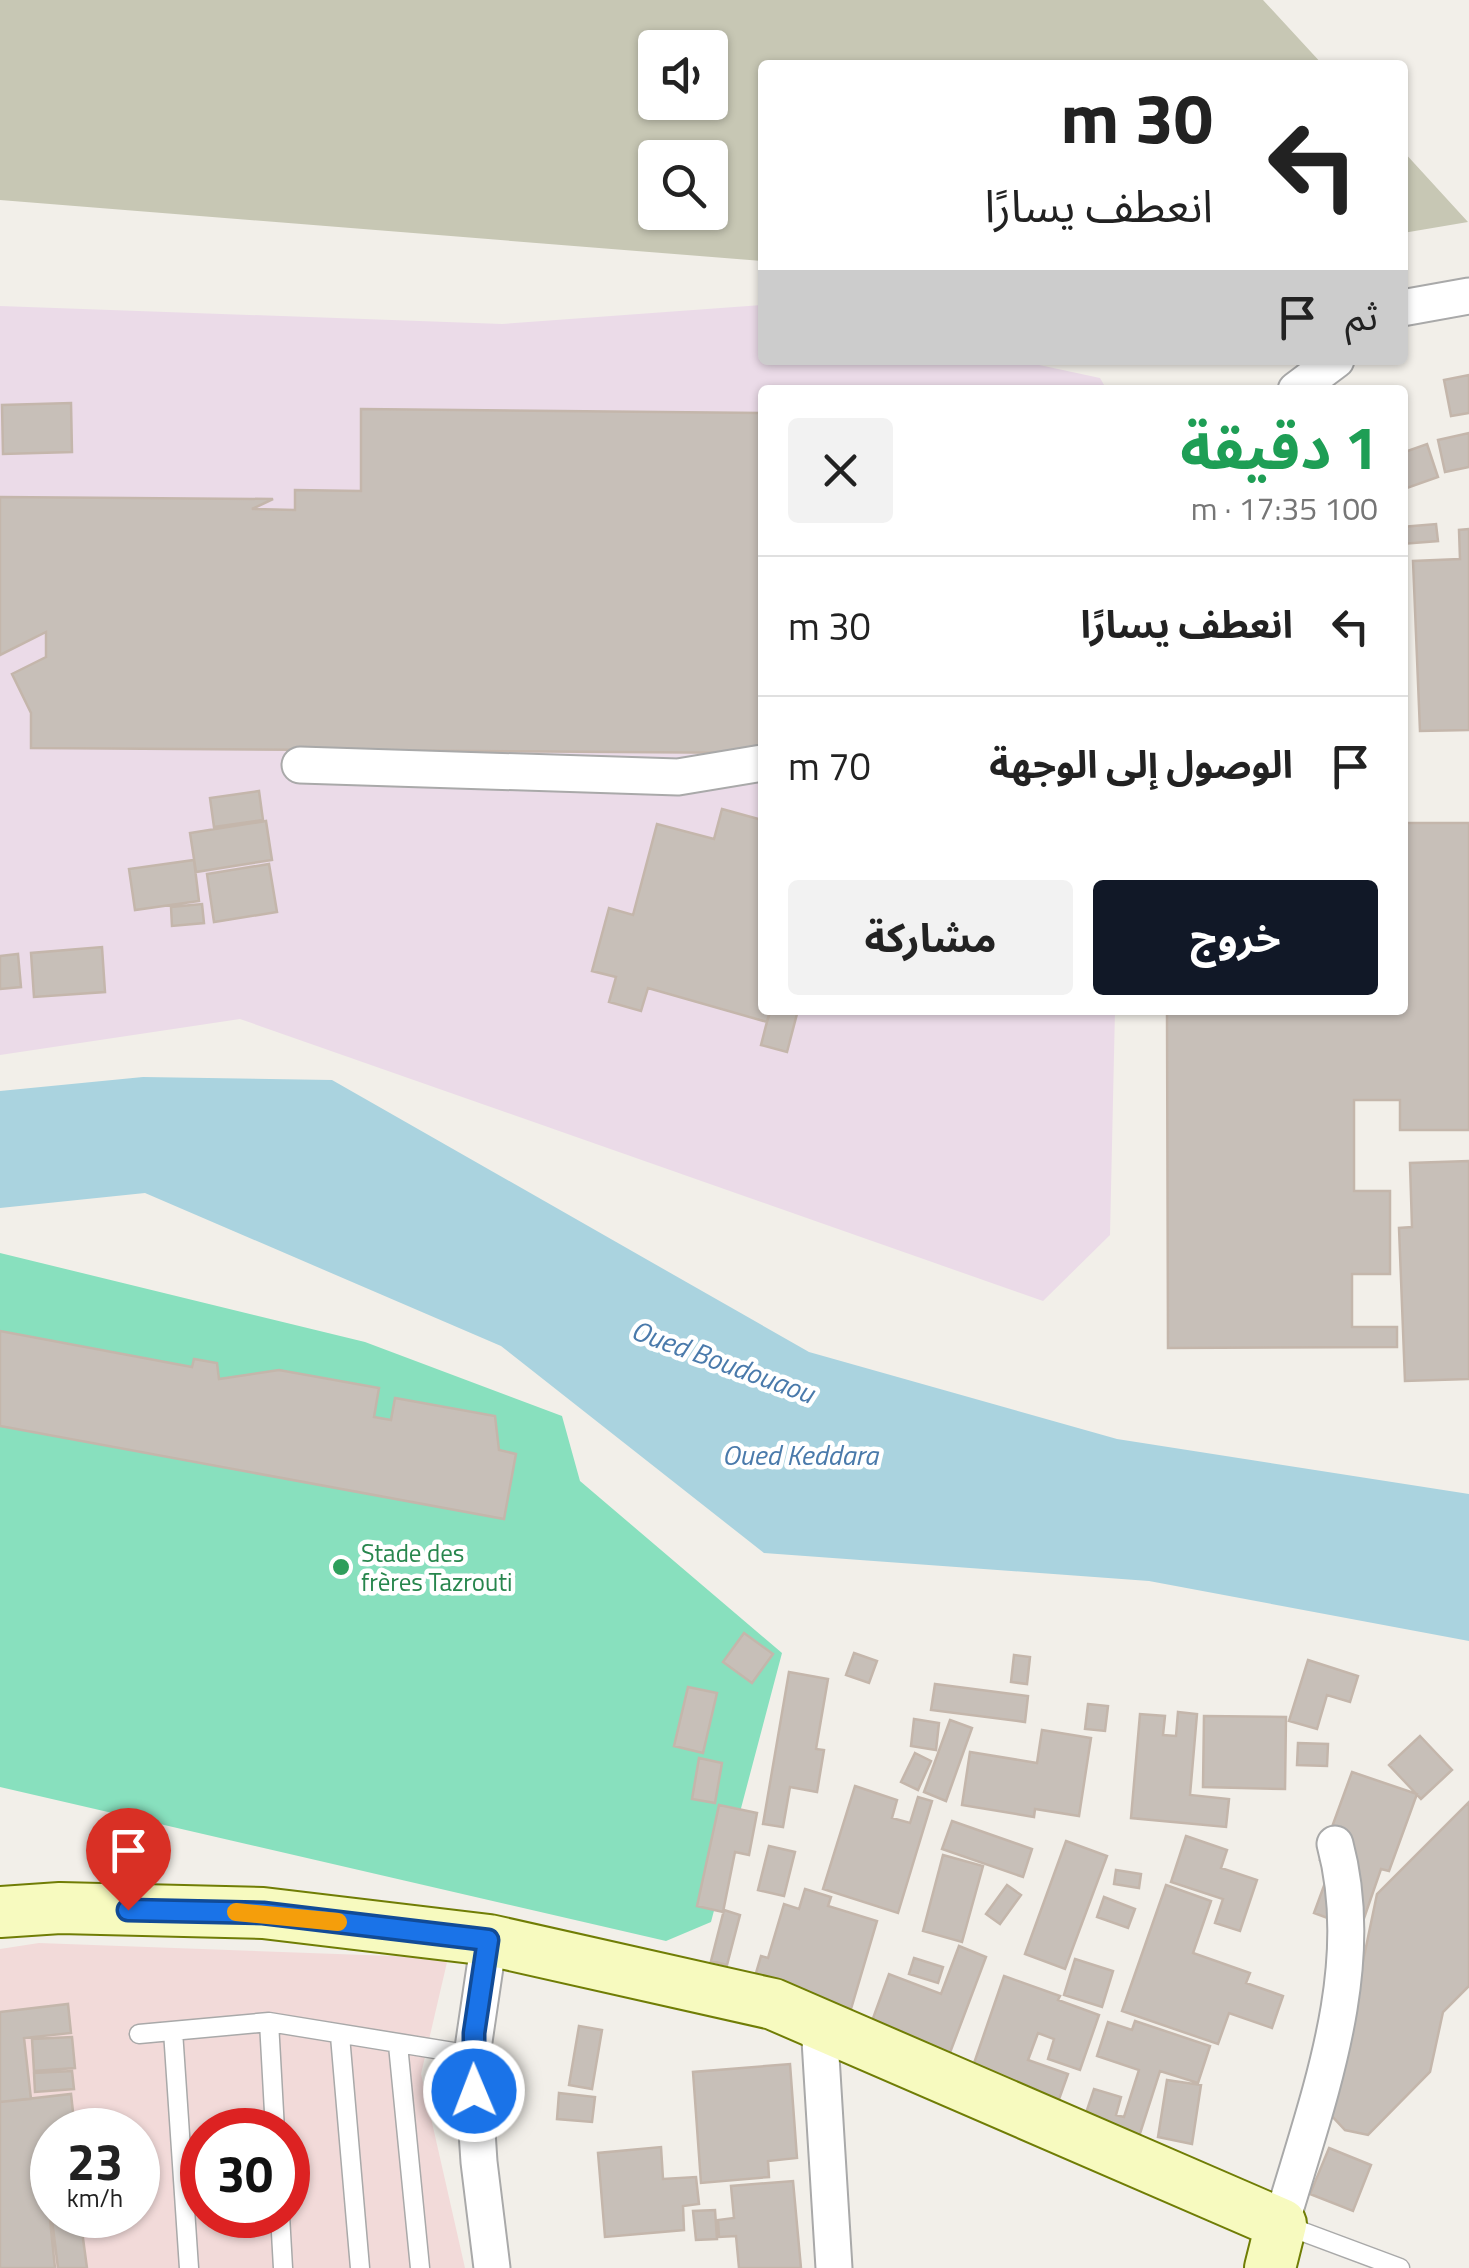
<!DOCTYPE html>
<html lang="ar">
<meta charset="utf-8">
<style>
:root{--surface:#fff;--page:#f2f2f2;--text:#222;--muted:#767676;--line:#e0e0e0;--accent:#111827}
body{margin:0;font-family:"Titillium Web","Noto Sans Arabic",sans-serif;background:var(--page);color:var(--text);direction:rtl;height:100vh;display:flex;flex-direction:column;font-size:38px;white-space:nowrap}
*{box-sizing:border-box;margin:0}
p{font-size:32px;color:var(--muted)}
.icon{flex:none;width:55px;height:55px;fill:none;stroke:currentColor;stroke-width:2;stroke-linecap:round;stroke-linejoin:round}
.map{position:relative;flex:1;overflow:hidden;direction:ltr}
.drawer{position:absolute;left:758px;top:385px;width:650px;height:630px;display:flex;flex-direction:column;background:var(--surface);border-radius:10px;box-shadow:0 2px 8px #0004;direction:rtl}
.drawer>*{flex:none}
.banner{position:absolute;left:758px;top:60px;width:650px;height:305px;border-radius:10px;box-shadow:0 2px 8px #0004;direction:rtl;background:#fff;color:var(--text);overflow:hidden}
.tools{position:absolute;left:638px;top:30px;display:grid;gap:20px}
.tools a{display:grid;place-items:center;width:90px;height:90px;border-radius:10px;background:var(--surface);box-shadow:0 2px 8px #0004;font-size:50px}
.speed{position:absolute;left:30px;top:2108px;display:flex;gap:20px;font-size:50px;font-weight:700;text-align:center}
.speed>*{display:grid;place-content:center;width:130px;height:130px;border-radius:50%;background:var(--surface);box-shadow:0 2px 8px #0004;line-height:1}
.speed small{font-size:25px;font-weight:400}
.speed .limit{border:15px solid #d22;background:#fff;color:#111}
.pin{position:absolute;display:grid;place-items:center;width:85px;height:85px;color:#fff;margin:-102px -42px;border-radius:50% 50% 50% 0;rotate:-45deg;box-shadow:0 0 10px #0007}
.pin .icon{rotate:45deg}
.me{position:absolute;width:110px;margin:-55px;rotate:359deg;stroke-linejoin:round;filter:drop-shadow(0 0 8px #0008)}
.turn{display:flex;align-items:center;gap:35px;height:210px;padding:0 30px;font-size:45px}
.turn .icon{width:130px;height:130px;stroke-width:2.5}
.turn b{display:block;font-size:70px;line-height:85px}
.then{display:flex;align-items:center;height:95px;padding:0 30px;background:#0003;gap:20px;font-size:38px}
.round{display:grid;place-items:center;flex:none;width:105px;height:105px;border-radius:10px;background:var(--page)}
.headline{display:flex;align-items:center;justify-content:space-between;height:170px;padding:0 30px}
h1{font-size:60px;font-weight:700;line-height:75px;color:#1e9e55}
.action{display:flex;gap:20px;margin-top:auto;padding:20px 30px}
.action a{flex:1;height:115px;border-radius:10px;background:var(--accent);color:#fff;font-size:40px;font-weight:700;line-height:115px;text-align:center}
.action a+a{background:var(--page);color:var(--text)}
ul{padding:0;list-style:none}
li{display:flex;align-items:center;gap:30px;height:140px;padding:0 30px;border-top:2px solid var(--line)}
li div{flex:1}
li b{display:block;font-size:38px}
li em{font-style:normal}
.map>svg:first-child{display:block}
.commercial{fill:#f2dad9;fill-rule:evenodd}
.industrial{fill:#ebdbe8}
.construction{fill:#c7c7b4;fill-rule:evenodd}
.pitch{fill:#88e0be}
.water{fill:#aad3df}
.building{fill:#c7bfb8;stroke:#c4b6ab;stroke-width:2.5}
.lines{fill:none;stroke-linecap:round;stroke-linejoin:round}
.lane-casing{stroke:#a9a9a9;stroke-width:21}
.street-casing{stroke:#a9a9a9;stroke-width:39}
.secondary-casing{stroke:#707d05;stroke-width:54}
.lane{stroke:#fff;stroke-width:18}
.street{stroke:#fff;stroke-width:35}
.secondary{stroke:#f7fabf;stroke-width:50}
.route-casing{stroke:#114b97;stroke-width:25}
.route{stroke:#1a73e8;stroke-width:18}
.slow{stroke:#f59e0b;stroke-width:18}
.leisure-dot{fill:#2e9e5b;stroke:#fff;stroke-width:4}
.labels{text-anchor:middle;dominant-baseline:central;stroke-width:9;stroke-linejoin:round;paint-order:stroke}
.leisure-label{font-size:25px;fill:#27864d;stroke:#fff;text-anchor:start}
.water-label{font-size:28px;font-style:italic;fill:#4a7aab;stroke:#fff}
</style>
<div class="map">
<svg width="1469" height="2268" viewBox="0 0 1469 2268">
<rect width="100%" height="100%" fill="#f2efe9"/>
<path class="commercial" d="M39,1943l409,15 -27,116 44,194h-465v-319zM52,2130h86v85h-86zM202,2130h86v85h-86z"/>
<path class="industrial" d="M762,305v55h254l84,18 7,12h-345v620h353l-5,225 -67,66 -803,-282 -240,36v-749l502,18z"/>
<path class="construction" d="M0,0h1263l60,65h-561v196l-762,-61zM655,48h55v54h-55zM655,158h55v54h-55z
M1403,151l65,71 -65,11z"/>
<path class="pitch" d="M0,1253l365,89 197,74 18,65 202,172 -71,269 -45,19 -666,-154z"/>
<path class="water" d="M143,1077l189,3 477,272 308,87 352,55v147l-320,-60 -385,-28 -263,-207 -356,-153 -145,15v-117z"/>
<path class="building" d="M1469,375v38l-18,3 -7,-36z
M71,403l1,49 -69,2 -1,-49z
M361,409l401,4v340l-731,-5v-35l-19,-39 34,-17v-25l-46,23v-158l273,2 -21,10 43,1v-20l66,1z
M1469,433v34l-24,5 -7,-32z
M1427,444l11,33 -31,11 -5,-12v-23z
M1436,524l2,17 -36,3v-17z
M1469,529v201l-49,1 -7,-170 47,-2 -1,-29z
M259,791l4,29 -49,7 -4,-29z
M722,809l40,11v190h9l-4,12 -119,-34 -7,23 -32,-9 7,-25 -24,-6 17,-63 24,7 24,-91 57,15z
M266,821l6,39 -76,12 -6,-39z
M1402,823h67v307h-69v-30h-46v91h36v83h-38v53h45v20l-229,1 -1,-338h235z
M194,860l5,41 -64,9 -6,-41z
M269,864l8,48 -63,10 -7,-48z
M202,904l2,19 -32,3 -1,-19z
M102,947l3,45 -71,5 -3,-44z
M18,954l3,33 -21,2v-33z
M770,1010h28l-11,42 -26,-7z
M1469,1161v218l-64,2 -6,-153 13,-1 -2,-64z
M0,1331l192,36 2,-8 23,4 2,16 60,-9 100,18 -5,29 17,3 4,-22 100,18 4,34 17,4 -12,65 -504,-93z
M744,1633l29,21 -21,29 -29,-21z
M854,1653l23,8 -8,22 -23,-8z
M1014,1655l16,2 -3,27 -16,-2z
M1308,1660l50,16 -8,26 -23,-7 -10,34 -28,-8z
M789,1672l39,7 -12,70 8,1 -7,42 -27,-5 -7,40 -20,-3z
M935,1684l93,12 -3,26 -94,-12z
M688,1687l29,6 -14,60 -29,-7z
M1088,1704l20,2 -3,25 -20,-2z
M1178,1712l19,2 -7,81 39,4 -3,28 -95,-9 9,-104 25,2 -2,19 13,1z
M1204,1716l82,1 -1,72 -82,-2z
M914,1719l25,4 -3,27 -25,-4z
M950,1720l22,8 -26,73 -22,-9z
M1042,1730l49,8 -12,78 -44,-7 -1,8 -72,-12 8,-53 67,11z
M1420,1736l32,34 -31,29 -32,-34z
M1298,1743l30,1 -1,22 -30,-1z
M915,1753l16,8 -13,29 -17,-8z
M699,1758l23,5 -7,40 -23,-4z
M1352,1772l65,22 -28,77 -8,-2 -21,61 -46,-17 18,-49 -12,-4z
M855,1786l42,14 -5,18 18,5 8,-26 14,4 -34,112 -75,-24z
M1469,1802v184l-26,26 -13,60 -62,63 -23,-5 -14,-15 46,-221z
M719,1805l38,8 -8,42 -14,-3 -12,60 -26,-6z
M952,1821l80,28 -9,28 -81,-28z
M1186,1836l41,14 -6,18 36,12 -17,51 -25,-8 8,-24 -52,-17z
M1066,1841l41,15 -42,113 -40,-15z
M769,1846l26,6 -11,44 -26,-6z
M943,1855l40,11 -21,76 -39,-11z
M1116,1870l25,4 -2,14 -25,-4z
M1007,1885l14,10 -21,29 -14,-10z
M1166,1885l45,16 -18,52 57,20 -4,10 37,13 -11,32 -43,-15 -11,31 -96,-33z
M805,1889l26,8 -3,9 49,15 -26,88 -97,-29 7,-24 7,2 16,-54 15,5z
M1104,1897l31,12 -7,19 -31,-11z
M724,1910l16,5 -13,50 -16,-4z
M959,1946l27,11 -38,101 -81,-23 22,-61 52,20z
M914,1958l29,9 -5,16 -29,-9z
M1075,1959l38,12 -11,36 -38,-12z
M1004,1976l56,20 -2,4 41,15 -19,55 -32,-11 6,-20 -16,-6 -10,27 40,14 -11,31 -87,-30z
M68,2004l3,29 -47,5 7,61 -31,3v-90z
M1135,2021l75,25 -12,37 -38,-12 -23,72 -55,-18 12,-36 27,8 -5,18 8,2 15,-47 -42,-14 11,-34 24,8z
M579,2026l23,4 -10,59 -23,-4z
M72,2037l3,31 -41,3 -2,-32z
M790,2064l7,94 -29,3 1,16 -68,6 -8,-111z
M72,2071l2,18 -39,3 -1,-19z
M1167,2080l34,5 -9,59 -34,-7z
M559,2093l36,4 -3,25 -35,-3z
M71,2094l4,36h-23v41h-7l10,97h-55v-166z
M661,2147l2,32 33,-2 3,27 -16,2 1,24 -79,7 -7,-84z
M1329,2148l42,17 -18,46 -43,-17z
M793,2181l8,87h-62l-3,-32 -17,1 -1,-17 16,-2 -3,-32z
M715,2210l2,29 -21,1 -3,-29z
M80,2216l7,52h-29l-6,-48z"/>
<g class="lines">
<defs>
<path id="lane" d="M269,2022l6,108
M173,2031l16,237
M139,2034l130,-12 203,33
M340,2036l20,232
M398,2045l22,223
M280,2215l3,53
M1282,2224l118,44"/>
<path id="street" d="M1402,308l67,-12
M1296,390l40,-30
M300,765l378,12 84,-14
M489,1940l-17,115 7,107 13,106
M819,2024l15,244
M1281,2224c35,-121 88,-254 54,-380"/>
<path id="secondary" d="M0,1912l60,-4 203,5 226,27 284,64 508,220 -11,44"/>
</defs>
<use href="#lane" class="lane-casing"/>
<use href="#street" class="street-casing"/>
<use href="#secondary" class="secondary-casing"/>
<use href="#lane" class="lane"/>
<use href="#street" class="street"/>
<use href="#secondary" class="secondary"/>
</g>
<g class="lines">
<defs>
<path id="route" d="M128,1910l135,3 225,27 -14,93v58"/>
</defs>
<use href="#route" class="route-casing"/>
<use href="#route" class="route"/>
<path class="slow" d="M236,1912l102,10"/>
</g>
<circle class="leisure-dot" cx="341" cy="1567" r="10"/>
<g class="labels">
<g class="leisure-label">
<text x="361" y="1553">Stade des<tspan x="361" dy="29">frères Tazrouti</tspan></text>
</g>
<g class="water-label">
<text transform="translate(723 1361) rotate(20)">Oued Boudouaou</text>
<text x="800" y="1454">Oued Keddara</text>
</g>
</g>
</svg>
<div class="tools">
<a><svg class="icon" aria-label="sound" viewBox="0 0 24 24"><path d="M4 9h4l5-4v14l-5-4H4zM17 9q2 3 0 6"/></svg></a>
<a><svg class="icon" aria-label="search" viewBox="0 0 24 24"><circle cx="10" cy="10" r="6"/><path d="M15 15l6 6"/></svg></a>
</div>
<div class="speed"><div>23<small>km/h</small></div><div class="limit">30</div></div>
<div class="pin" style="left:128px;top:1910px;background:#d93025"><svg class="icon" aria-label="arrive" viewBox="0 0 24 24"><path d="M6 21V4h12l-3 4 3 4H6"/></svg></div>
<svg class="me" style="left:474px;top:2091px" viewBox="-20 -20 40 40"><circle r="17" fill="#1a73e8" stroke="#fff" stroke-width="3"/><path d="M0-11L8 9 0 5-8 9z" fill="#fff"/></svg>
<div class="banner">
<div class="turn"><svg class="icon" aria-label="left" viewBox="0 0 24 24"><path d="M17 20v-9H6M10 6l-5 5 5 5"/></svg><div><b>30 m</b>انعطف يسارًا</div></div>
<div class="then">ثم<svg class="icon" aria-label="arrive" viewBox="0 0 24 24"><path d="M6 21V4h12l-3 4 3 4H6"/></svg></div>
</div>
<section class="drawer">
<div class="headline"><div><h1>1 دقيقة</h1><p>100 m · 17:35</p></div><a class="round"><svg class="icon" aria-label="close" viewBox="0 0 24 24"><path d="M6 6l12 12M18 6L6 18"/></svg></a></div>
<ul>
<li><svg class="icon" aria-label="left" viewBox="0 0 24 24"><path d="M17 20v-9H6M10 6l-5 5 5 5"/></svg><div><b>انعطف يسارًا</b></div><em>30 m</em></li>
<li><svg class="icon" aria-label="arrive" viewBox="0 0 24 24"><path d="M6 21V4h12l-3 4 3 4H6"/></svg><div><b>الوصول إلى الوجهة</b></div><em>70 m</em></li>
</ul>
<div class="action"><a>خروج</a><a>مشاركة</a></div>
</section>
</div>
